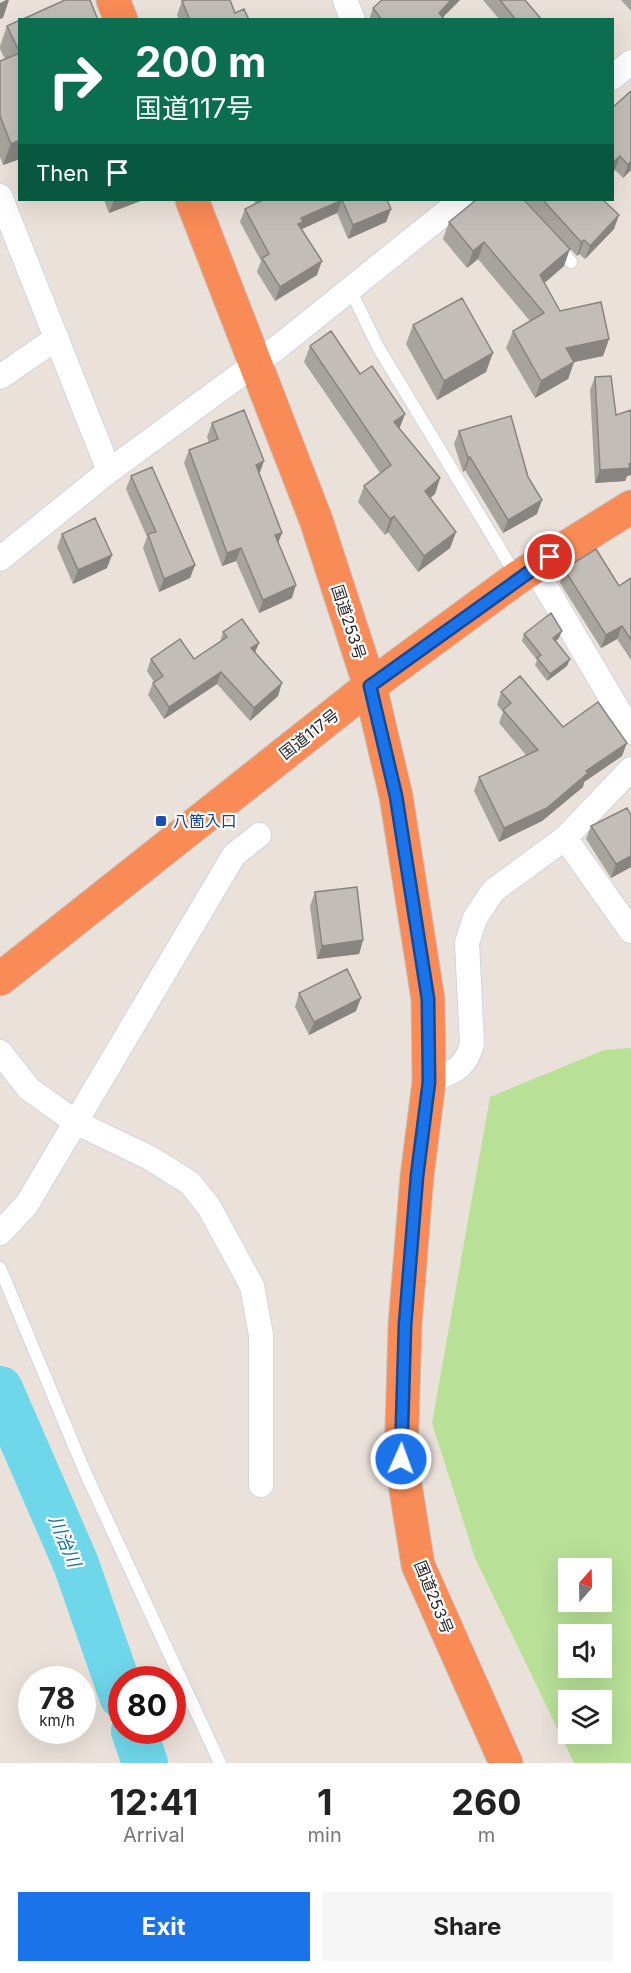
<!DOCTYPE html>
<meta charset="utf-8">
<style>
:root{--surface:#fff;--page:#f6f6f6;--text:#222;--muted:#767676;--accent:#1a73e8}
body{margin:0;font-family:Inter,"Noto Sans JP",sans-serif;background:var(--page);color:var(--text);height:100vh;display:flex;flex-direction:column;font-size:22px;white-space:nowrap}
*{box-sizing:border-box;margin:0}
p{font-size:20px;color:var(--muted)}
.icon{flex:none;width:33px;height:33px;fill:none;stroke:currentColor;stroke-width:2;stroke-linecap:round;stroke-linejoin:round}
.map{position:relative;height:1763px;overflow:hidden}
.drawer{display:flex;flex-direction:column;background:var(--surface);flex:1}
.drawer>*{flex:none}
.guide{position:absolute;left:18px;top:18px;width:596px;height:183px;border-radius:0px;box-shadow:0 6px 24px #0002;background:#0b6e4f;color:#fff;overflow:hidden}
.needle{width:39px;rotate:20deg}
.controls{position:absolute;left:558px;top:1558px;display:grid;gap:12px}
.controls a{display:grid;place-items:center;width:54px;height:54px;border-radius:0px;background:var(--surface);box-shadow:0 6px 24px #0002;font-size:30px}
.speed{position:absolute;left:18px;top:1666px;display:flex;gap:12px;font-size:30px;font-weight:700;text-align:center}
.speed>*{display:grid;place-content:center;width:78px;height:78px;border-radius:50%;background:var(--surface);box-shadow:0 6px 24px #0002;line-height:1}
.speed small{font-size:15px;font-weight:400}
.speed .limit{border:9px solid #d22;background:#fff;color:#111}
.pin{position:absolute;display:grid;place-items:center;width:51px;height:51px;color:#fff;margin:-26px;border:3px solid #fff;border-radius:50%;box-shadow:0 2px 6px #0007}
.me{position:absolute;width:66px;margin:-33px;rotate:2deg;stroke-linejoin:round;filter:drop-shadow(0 0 4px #0008)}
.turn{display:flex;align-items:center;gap:21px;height:126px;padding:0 18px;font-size:27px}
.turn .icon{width:78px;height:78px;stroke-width:2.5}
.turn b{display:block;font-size:42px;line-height:51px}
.then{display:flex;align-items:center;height:57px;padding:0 18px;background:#0003;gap:12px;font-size:22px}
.eta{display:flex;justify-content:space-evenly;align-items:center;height:102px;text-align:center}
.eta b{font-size:36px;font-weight:700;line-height:42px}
.cta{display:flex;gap:12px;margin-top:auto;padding:12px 18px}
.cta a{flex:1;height:69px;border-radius:0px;background:var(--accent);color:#fff;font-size:24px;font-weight:700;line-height:69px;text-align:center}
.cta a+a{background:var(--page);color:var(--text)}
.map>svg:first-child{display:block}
.green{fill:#b8e097;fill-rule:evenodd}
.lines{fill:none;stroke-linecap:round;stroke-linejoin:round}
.river{stroke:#6fd7ea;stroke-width:46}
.lane-casing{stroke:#cfd5e1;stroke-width:14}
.street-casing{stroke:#cfd5e1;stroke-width:26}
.highway-casing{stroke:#c3c3c3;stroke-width:35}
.lane{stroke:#fff;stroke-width:12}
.street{stroke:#fff;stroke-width:24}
.highway{stroke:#f98b56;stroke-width:33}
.wall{fill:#a7a39d}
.shaded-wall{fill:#88847f}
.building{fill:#c2bdb6;stroke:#88847f;stroke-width:1.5}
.route-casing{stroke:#114b97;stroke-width:15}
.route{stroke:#1a73e8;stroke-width:10}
.transit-dot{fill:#1a4fb4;stroke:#fff;stroke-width:2}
.labels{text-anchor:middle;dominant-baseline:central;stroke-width:4.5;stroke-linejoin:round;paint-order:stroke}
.street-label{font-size:16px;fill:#282828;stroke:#fff}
.transit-label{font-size:16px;fill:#164399;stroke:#fff;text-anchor:start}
.water-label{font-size:18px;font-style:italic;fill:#117593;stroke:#fff}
</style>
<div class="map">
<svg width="631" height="1763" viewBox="0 0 631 1763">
<rect width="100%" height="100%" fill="#eae1da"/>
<path class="green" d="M631,1048v715h-57l-99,-205 -43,-135 58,-326 114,-47zM568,1569h34v33h-34zM568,1635h34v33h-34zM568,1701h34v33h-34z"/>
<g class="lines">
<path class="river" d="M0,1389l76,175 46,132
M134,1731l11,32"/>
<defs>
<path id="lane" d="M556,245l15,17
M350,289l28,58 139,230
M0,1268l85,204 135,291"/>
<path id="street" d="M345,0l8,20
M612,78l19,-16
M0,196l109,275
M0,377l57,-39
M0,559l109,-88 173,-127 179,-144
M534,567l97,165
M565,838l66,93
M0,1052l29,37 48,34 73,35 40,25 19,24 43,79 9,49v150
M429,1082c23,-10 36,-12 43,-38l-5,-101 8,-25 18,-27 72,-53 66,-69
M0,1233l27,-29 207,-349 25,-20"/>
<path id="highway" d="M113,0l8,20
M192,200l124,320 54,166 26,110 32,203 1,83 -12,94 -12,149 -4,134 17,106 88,198
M0,979l370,-293 147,-108 114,-71"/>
</defs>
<use href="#lane" class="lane-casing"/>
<use href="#street" class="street-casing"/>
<use href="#highway" class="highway-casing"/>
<use href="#lane" class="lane"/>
<use href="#street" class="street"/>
<use href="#highway" class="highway"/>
</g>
<path class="wall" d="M460,0l-17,17 2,3h-76l4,-12z
M483,0h42l17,20h-42z
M621,0h10v11z
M182,1l53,12 14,7h-70l-2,-5z
M20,20v139l-17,6 -3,-8v-96l5,-2 -5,-10v-3l7,-20z
M631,91v79l-8,8 -8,-8 -2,-63z
M104,200h39l-34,13z
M254,200h133l4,9 -5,13 -38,17 -11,-26 -36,16 16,46 -42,26 -18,-29 4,-11 -21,-39 5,-13 10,-6z
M525,200h78l11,29 -29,30 -6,-5 -2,2z
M449,222l115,44 -20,17 16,28 49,28 -6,17 -29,6 -6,17 -33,19 -29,-50 7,-17 17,-10 -52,-62 -11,9 -24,-29z
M413,325l73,47 -49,28 -31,-56z
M310,346l50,28 40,55 40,49 -5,16 -5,4 26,34 -6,16 -32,24 -30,-40 -3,3 -27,-33 6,-16 16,-13 -76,-111z
M595,377l21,38 15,-5v65l-4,1 -2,5 -30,2 -5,-93z
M212,423l47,52 19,68 14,55 -33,15 -23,-52 -14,5 -38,-103 5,-13 20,-7 -2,-6z
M459,431l69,46 9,37 -34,19 -38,-63 -2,2 -9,-28z
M131,476l64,89 -5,13 -31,14 -16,-44 4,-11 -21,-48z
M62,534l45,34 -34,16 -16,-37z
M564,569l55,17 12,-8v82l-14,-21 -16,9 -41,-65z
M223,632l32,21 23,43 -28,25 -33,-37 -53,35 -16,-24 5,-12 1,-1 -7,-11 4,-12h43l26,-17z
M524,634l35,4 -3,3 11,25 -20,15 -12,-16 2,-5 -15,-19z
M501,692l62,35 59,29 -38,26 -1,5 -41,34 -43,21 -25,-51 5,-14 47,-22 -27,-32 4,-11 -6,-7z
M591,826l40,41 -20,11 -25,-39z
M315,892l48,48 -4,14 -42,5 -7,-53z
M299,993l57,18 -47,24 -14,-28z"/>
<path class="shaded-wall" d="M6,0h3l-6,18 -3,1v-16z
M451,0h9l-20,20 -1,-7z
M20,140v19l-17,6 8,-21z
M620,156l-5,14 -3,2v-9z
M631,161v9l-8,8 5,-13z
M114,200h29l-34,13z
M342,200l-5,13 -37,17 -2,-6 3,-6z
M391,209l-5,13 -38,17 5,-14z
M619,215l-5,14 -29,30 5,-13z
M584,240l-5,14 -2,2 4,-14z
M484,242l-6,17 -11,9 6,-17z
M570,249l-6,17 -30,26 6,-17z
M322,261l-5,14 -42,26 5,-14z
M609,339l-6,17 -43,9 6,-17z
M493,353l-7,19 -49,28 7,-19z
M574,362l-6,17 -33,19 6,-17z
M405,414l-6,16 -5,-8z
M470,457l-5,13 -2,2 5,-14z
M264,461l-5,14 -3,-10z
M631,463v12l-4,1 -2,5 -30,2 5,-13z
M440,478l-5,16 -16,13 6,-16z
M542,500l-5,14 -34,19 5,-13z
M394,516l-6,16 -3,3 5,-16z
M456,532l-6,16 -32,24 6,-16z
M282,533l-5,13 -2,-11z
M241,548l-5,13 -14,5 5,-13z
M112,555l-5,13 -34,16 5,-14z
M195,565l-5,13 -31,14 5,-13z
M296,585l-4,13 -33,15 4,-13z
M622,626l-5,13 -16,9 5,-13z
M562,631l-3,7 -8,7 2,-7z
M259,643l-5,12 -3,-7z
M570,659l-3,7 -20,15 3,-7z
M221,672l-4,12 -53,35 5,-12z
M282,683l-4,13 -28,25 4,-13z
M627,743l-5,13 -38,26 -1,5 -41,34 -43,21 5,-14z
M631,856v11l-20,11 5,-14z
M363,940l-4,14 -42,5 5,-13z
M361,998l-5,13 -47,24 5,-13z"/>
<path class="building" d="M65,0h25l8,20h-77z
M185,0h45l5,13 9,-4 5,11h-59l-8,-19z
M382,0h69l-12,13 6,7h-63l-9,-12z
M500,0h25l17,20h-26z
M20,20v33l-13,-27z
M20,53v87l-9,4 -11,-28v-55z
M631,91v70l-3,4 -8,-9 -8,7v-58l1,2z
M263,200h124l4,9 -38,16 -11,-25 -41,18 2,4 -5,2 24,37 -42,26 -18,-29 7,-4 -24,-45z
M476,200h48l46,49 -30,26 20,36 41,-9 8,37 -43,9 8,14 -33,19 -28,-50 31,-18 -60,-71 -11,9 -24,-29z
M543,200h60l16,15 -29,31 -6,-6 -3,2z
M462,298l31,55 -49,28 -31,-56z
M331,331l29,43 12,-8 33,48 -11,8 46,56 -15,13 31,41 -32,24 -30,-40 -4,3 -26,-33 27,-21 -81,-119z
M611,376l5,39 15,-5v53l-2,1 1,4 -30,2 -5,-93z
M244,410l20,51 -8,4 26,68 -7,2 21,50 -33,15 -22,-52 -14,5 -38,-103 29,-11 -6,-16z
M511,416l17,61 14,23 -34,20 -38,-63 -2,1 -9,-27z
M152,467l43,98 -31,14 -16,-45 8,-2 -25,-56z
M95,518l17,37 -34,15 -16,-36z
M596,549l23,37 12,-8v62l-9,-14 -16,9 -42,-66z
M551,613l11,18 -9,7 17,21 -20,15 -13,-16 4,-3 -17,-21z
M242,619l17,24 -8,5 31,35 -28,25 -33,-36 -52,35 -16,-24 10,-7 -12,-17 29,-20 14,20 33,-22 -4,-5z
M520,676l43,51 35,-25 29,41 -41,28 2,2 -41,35 -43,20 -25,-51 59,-27 -35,-40 8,-7 -10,-11z
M627,808l4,7v41l-15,8 -25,-38z
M357,887l6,53 -41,6 -7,-54z
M347,969l14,29 -47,24 -15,-29z"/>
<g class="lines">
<defs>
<path id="route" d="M401,1459l4,-134 12,-149 12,-94 -1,-83 -32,-203 -26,-110 180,-129"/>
</defs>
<use href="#route" class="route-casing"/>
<use href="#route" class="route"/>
</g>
<rect class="transit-dot" x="155" y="815" width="12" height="12" rx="3"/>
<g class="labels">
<g class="street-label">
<text transform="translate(349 622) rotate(72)">国道253号</text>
<text transform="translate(309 734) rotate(-38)">国道117号</text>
<text transform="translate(434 1597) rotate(68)">国道253号</text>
</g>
<g class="transit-label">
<text x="173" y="821">八箇入口</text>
</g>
<g class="water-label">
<text transform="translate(65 1541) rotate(67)">川治川</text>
</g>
</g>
</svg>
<div class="controls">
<a><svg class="needle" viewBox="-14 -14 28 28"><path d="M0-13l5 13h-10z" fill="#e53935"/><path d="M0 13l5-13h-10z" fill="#767676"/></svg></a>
<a><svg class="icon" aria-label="sound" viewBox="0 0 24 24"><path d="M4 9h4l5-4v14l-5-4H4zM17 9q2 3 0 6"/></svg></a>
<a><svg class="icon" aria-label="layers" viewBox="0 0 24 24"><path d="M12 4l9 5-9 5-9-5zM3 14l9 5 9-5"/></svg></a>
</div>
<div class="speed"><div>78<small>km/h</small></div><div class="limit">80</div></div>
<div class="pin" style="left:550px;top:557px;background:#d93025"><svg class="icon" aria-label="arrive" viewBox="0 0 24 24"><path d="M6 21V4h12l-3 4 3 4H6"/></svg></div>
<svg class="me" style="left:401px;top:1459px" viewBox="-20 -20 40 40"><circle r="17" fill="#1a73e8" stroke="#fff" stroke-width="3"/><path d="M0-11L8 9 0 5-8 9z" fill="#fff"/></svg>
<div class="guide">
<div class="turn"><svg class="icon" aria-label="right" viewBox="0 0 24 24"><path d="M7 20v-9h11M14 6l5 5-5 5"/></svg><div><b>200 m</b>国道117号</div></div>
<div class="then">Then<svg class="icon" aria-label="arrive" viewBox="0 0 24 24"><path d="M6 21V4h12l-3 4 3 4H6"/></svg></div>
</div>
</div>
<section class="drawer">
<div class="eta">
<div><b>12:41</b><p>Arrival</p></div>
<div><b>1</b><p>min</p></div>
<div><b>260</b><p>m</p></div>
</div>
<div class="cta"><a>Exit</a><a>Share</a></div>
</section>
